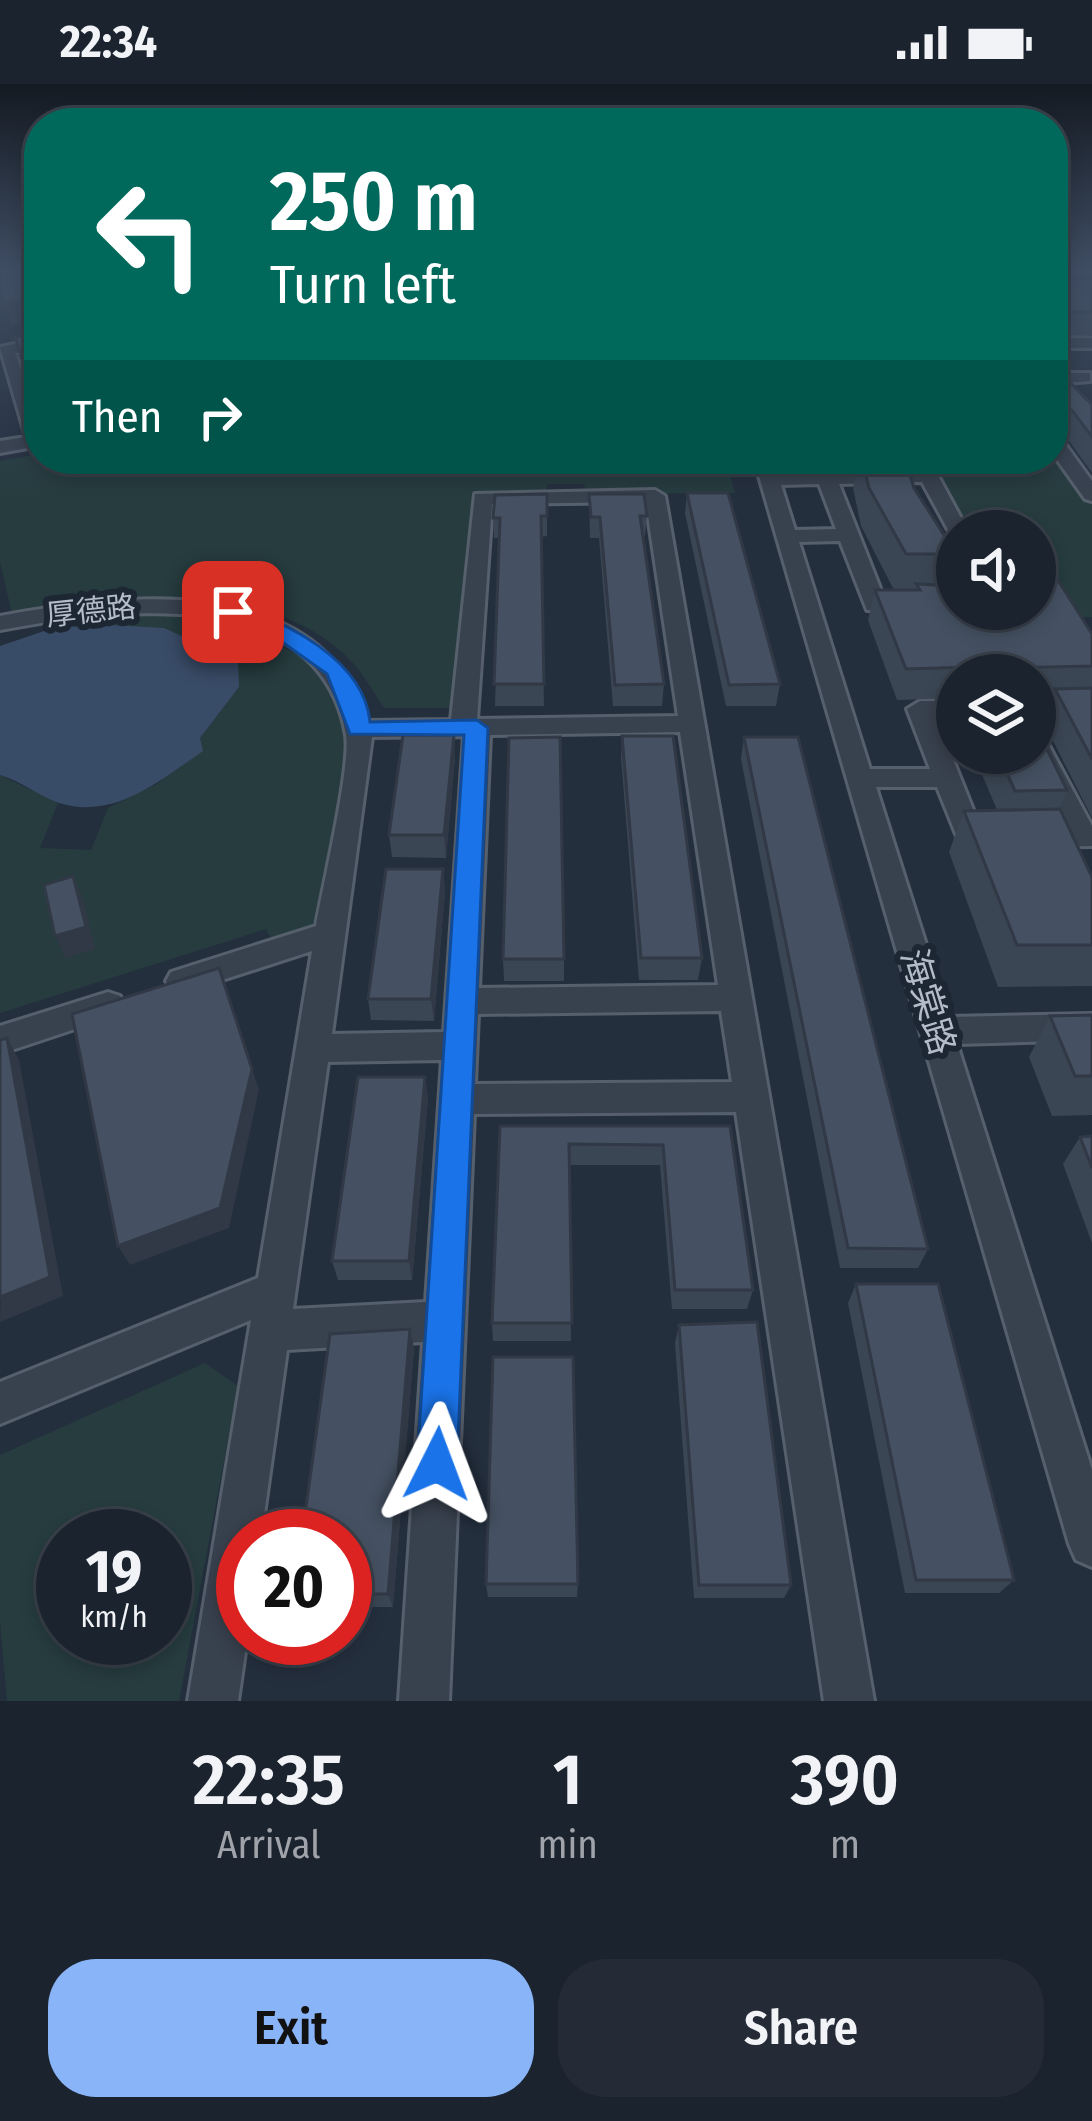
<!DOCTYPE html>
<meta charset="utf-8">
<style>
:root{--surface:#1b232e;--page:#242b36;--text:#f1f3f6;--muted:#a0a4aa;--line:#39404a;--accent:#8ab4f8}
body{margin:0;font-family:"Fira Sans Condensed","Noto Sans SC",sans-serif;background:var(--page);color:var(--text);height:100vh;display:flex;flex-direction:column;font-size:45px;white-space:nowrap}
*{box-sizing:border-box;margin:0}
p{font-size:39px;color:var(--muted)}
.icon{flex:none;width:66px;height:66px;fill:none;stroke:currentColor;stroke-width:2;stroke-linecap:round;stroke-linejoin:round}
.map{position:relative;height:1617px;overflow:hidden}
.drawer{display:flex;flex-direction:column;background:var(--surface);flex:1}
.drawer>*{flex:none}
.top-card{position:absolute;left:24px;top:24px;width:1044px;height:366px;border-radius:48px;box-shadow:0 6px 18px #0003,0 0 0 3px var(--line);background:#00695c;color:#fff;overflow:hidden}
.tools{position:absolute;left:936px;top:426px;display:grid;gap:24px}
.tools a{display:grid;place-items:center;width:120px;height:120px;border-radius:50%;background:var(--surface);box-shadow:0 6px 18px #0003,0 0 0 3px var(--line);font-size:60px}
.speed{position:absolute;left:36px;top:1425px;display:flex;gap:24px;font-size:60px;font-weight:700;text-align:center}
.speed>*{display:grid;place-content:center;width:156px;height:156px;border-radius:50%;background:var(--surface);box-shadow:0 6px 18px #0003,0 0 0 3px var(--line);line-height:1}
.speed small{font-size:30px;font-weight:400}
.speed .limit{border:18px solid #d22;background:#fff;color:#111}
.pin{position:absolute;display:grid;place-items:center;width:102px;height:102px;color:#fff;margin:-51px;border-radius:24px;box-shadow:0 6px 18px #0006}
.me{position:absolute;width:132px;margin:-66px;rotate:3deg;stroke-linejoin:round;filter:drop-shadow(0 0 9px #0008)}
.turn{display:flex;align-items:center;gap:42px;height:252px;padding:0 48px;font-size:54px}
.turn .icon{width:156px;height:156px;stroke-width:2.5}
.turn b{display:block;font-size:84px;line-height:102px}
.then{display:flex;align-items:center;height:114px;padding:0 48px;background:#0003;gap:24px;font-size:45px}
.eta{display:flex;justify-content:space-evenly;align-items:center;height:204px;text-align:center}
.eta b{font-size:72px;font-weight:600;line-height:84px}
.button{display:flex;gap:24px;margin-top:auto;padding:24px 48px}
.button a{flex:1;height:138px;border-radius:48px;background:var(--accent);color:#111;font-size:48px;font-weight:600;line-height:138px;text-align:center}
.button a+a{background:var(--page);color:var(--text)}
.status{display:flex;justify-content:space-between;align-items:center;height:84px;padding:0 60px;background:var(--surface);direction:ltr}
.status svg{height:33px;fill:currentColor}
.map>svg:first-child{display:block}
.green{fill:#263c3f;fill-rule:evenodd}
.water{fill:#394c67}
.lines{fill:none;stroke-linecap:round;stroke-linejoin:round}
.minor-casing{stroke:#565f6c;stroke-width:6}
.minor{fill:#38414e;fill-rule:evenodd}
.wall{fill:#3b4654}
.shaded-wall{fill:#303945}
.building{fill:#455162;stroke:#303945;stroke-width:3}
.route{fill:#1a73e8;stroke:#114b97;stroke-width:3}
.labels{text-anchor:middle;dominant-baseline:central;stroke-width:12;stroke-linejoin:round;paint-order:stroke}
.far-street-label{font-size:30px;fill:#b4bcc9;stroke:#1d2633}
.street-label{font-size:36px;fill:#b4bcc9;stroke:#1d2633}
</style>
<div class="status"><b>22:34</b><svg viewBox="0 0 49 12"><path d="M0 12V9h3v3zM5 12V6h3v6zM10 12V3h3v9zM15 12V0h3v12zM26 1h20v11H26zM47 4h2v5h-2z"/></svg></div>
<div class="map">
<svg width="1092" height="1617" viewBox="0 0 1092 1617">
<rect width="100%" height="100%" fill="#242f3e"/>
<path class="green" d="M39,370v5h687l9,34 -149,1 -2,-10h-37l-2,10h-68l-24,214h-69c-10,-15 -20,-33 -32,-46 -81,-87 -237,-65 -340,-48l-12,-52v-101z
M1061,377l31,43v113h-38l-19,-34v-52h-69l-38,-69z
M171,532c69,10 180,36 180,125 0,53 -22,120 -31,173l-10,14 -38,14 -6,-13 -266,84v-238l58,28 -18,45 51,2 17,-42 47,-23 47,-34 -2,-13 39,-51 -129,-62 -57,3 43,-11z
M205,1279l33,23 -59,315h-172l-7,-79v-167zM63,1452h102v102h-102z"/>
<path class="water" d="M110,541l54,3 74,34 1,25 -39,51 3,13c-44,30 -88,69 -144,52 -21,-7 -37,-22 -59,-28v-129l53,-18z"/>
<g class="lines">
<defs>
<path id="minor" d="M1053,189h39v8h-39z
M1053,254h39v10h-39z
M39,255v10l-24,4 24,67v26l-39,7v-12l26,-4 -26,-90z
M1053,289h37v8l-24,2 15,18 -3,4h-12l-13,-16z
M1053,351l7,2 32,44v20l-7,-2 -32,-45z
M754,375h18l5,14 159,-1 32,59 -17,4 -29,-53 -83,2 45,114h73v11h9l-9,3 -90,-2 -27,-69 -41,1 71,227h60l-23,-60 13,-8h37v16h-21l44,110 17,3 4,7 -14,10 -27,-3 -23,-57h-61l73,230 143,-3v26l-135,4 135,426v97l-16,-7 -7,-16zM819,400l17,45 -41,1 -14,-45z
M655,406l10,6 209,1205h-50l-88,-589 -262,2 -25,587h-50l24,-359 -136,8 -26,186h-18v102h4l-9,63h-50l63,-381 -251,104v-42l258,-104 54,-327 -130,42 -11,-3 -5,-9 5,-9 145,-46c7,-40 35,-160 30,-191 -27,-155 -234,-126 -346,-105v-14c124,-23 319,-46 367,105l84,-1 24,-226zM646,418l32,214 -201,3 15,-215zM680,648l38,253 -239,3 11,-253zM464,652l-20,296 -112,2 40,-297zM721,927l11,71 -257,2 3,-70zM442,976l-16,242 -133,7 35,-247z
M1035,616h57v16h-57z
M1035,652l13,8 44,82v20l-57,1 -14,-10 14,-10h26l-35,-74h9z
M108,908l12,4 4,9 -4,9 -120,40v-28z"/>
</defs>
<use href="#minor" class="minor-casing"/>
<use href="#minor" class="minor"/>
</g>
<path class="wall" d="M1092,195v57l-39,-2v-54z
M1053,275l4,10 35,36v68l-28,-39 -10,-2 -1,3z
M820,375h102l-2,9h-13l7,20 42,66 -9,32 145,48v184l-49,-97 8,-23h-16v-23h-78v23l-60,2 -29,-80 7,-30h19l-33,-64 -8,-38 4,-20h-34z
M687,409l93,191 -4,22h-50l-41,-193z
M547,410v42l-6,1 3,169h-49l5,-168h-6l-1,-20z
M589,410l58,22 -2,20h-2l21,148 -2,22h-49l-14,-168h-9z
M990,429l37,18h-43z
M622,652l80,222 -4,22h-59l-18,-222z
M744,653l184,512 -10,19h-78l-99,-509z
M973,669h62l32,37 -8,19 33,68v109l-94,1 -49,-135 15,-41 33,-1z
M455,673l-9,101 -54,-1 -3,-22z
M443,785l2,22 -11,130 -63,-1 -3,-21z
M503,875h61v22h-60z
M1092,931v100l-40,1 -23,-59 21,-41z
M425,993l3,21 -16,182h-74l-6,-19z
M500,1042h230l23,164 -6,19h-75l-12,-144h-91l2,176h-78l-1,-18z
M1092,1052v107l-29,-79 17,-27z
M856,1200l158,296 -15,13h-94l-57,-290z
M679,1241l112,260 -7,13h-90l-19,-255z
M410,1245l4,19 -21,259h-48v-71z
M486,1500h92l-1,13h-89z"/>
<path class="shaded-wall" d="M0,208l6,18 -6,1z
M39,213v24l-28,4 -7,-23z
M454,651l1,22 -9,101 -2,-23z
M443,785l2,22 -11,130 -3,-22z
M73,792l10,22 12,51 -30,9 -10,-22z
M7,954l12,22 44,236 -63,26z
M252,985l7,21 -30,138 -99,37 -12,-19z
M425,993l3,21 -16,182 -3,-19z
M410,1245l4,19 -21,259 -5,-13z"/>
<path class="building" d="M0,184h39v29l-35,5 -4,-10z
M1092,195v33l-32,-1 -5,6h-2v-37z
M39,250v55l-5,1 -19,-53z
M1053,275l4,10 35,36v32l-20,-27 -14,-3 -2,18h-3z
M862,375h43l9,29 42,66h-50l-37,-66z
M687,409h41l52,191 -51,1z
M547,410v22h-6l3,168h-50l6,-166h-7l2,-23z
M589,410h55l3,22h-7l24,168 -49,1 -15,-168h-9z
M990,429h26l11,18h-27z
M1035,460l57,90v32l-85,2 3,7h-40v-8l-64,2 -31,-79h45l-4,-6 41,2v23h78z
M1092,604v71l-37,-70z
M1035,641l32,65 -52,1 -17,-38h37z
M403,651h51l-10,100h-55z
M622,652h51l29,222h-61z
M560,653l4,222h-61l6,-221z
M744,653h54l130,512 -80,-1z
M1060,725l32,68v68h-75l-53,-134z
M386,785h57l-12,130h-63z
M73,792l13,51 -31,9 -11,-51z
M219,884l33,101 -32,139 -102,38 -46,-232z
M1092,931v61h-17l-25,-60z
M7,954l43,239 -50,20v-257z
M358,993h67l-16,184h-77z
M500,1042h230l23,164h-78l-12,-145 -94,-1 3,179h-80z
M1092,1052v32l-12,-31z
M856,1200h82l76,296h-98z
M757,1238l34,263h-92l-20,-260z
M410,1245l-22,265h-43v-58h-43l28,-202z
M493,1273h80l5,227h-92z"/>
<linearGradient id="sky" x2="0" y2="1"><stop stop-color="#141a22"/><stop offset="0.45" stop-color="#3f4d63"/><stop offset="1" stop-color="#3f4d63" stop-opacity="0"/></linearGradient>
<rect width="1092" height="411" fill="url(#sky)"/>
<path class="route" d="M233,522c53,15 131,54 137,116l107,-2 11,8 -31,736 -6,14 -14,6 -14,-6 -6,-14 47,-729 -114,-1 -23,-60 -56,-40 -45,-17 -3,-5z"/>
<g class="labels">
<g class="far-street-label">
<text transform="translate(91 527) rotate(-6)">厚德路</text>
</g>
<g class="street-label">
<text transform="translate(928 918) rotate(73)">海棠路</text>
</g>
</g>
</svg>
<div class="tools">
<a><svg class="icon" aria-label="sound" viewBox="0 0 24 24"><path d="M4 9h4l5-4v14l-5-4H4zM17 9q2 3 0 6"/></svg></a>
<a><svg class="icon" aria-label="layers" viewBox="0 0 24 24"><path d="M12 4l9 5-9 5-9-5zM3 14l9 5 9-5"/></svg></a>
</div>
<div class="speed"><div>19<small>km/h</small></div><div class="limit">20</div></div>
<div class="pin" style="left:233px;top:528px;background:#d93025"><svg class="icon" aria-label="arrive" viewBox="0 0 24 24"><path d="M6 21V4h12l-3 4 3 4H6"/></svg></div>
<svg class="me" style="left:437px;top:1380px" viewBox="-20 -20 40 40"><path d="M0-17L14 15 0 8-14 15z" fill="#1a73e8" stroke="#fff" stroke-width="4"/></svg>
<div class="top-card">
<div class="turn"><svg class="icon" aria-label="left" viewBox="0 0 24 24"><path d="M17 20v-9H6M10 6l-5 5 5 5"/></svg><div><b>250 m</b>Turn left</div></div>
<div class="then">Then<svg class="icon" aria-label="right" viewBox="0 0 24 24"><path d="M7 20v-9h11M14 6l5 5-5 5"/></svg></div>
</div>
</div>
<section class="drawer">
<div class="eta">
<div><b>22:35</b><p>Arrival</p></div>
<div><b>1</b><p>min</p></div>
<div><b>390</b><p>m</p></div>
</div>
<div class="button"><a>Exit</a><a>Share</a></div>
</section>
